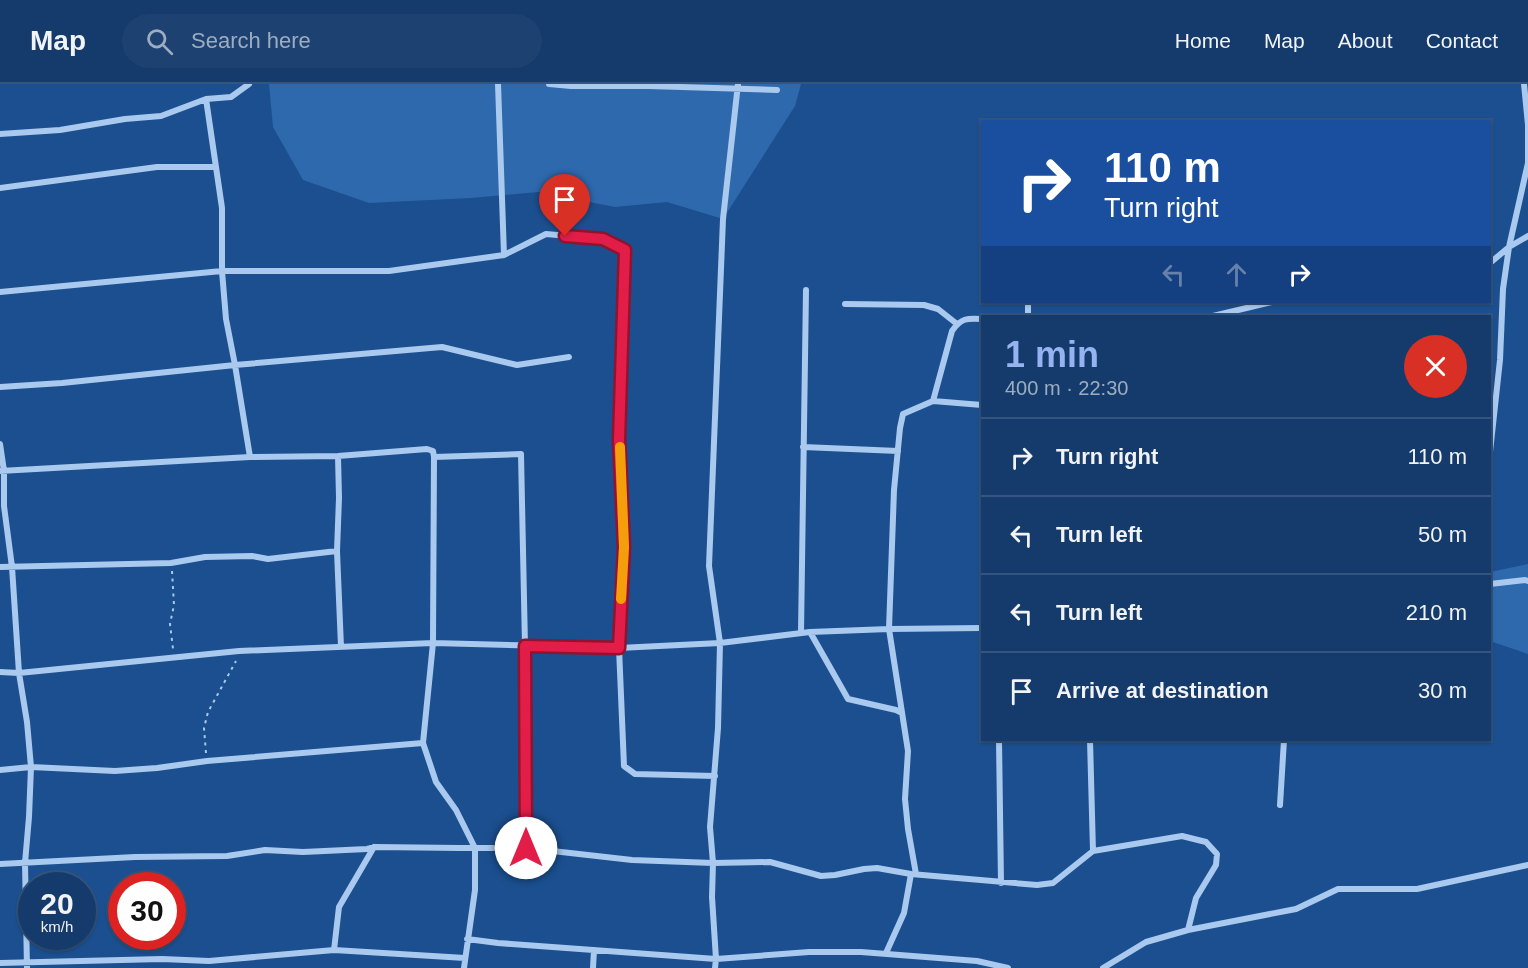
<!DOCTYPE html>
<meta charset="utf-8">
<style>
:root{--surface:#143b6b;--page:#1d4271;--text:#f1f3f6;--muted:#9dadc1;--line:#33557e;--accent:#95b2f1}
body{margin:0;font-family:Helvetica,sans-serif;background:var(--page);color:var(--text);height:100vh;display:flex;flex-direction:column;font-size:22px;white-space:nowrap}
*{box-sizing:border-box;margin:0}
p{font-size:20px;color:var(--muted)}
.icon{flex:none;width:33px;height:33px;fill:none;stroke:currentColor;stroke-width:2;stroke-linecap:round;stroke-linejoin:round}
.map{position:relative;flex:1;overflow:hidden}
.details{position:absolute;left:981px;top:231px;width:510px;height:426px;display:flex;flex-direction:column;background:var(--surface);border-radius:0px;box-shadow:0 2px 4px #0004,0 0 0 2px var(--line)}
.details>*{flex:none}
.top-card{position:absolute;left:981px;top:36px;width:510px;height:183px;border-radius:0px;box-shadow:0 2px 4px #0004,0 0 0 2px var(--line);background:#1a4fa0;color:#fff;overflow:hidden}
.speed{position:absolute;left:18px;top:788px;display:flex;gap:12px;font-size:30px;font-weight:700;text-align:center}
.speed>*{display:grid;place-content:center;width:78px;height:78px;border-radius:50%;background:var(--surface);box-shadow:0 2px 4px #0004,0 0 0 2px var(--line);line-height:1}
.speed small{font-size:15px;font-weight:400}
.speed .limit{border:9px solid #d22;background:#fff;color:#111}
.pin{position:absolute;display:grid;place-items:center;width:51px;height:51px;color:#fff;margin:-62px -26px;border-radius:50% 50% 50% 0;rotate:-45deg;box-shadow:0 0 6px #0007}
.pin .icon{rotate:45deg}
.me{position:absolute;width:66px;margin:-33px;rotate:0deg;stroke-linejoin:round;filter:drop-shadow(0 0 4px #0008)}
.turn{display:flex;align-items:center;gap:21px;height:126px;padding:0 24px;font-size:27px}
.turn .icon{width:78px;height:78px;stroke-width:2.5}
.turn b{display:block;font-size:42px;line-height:51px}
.lanes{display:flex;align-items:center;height:57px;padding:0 24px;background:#0003;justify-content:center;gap:30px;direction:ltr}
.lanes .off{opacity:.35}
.round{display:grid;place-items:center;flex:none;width:63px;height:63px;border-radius:32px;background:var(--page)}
.summary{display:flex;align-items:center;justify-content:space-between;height:102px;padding:0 24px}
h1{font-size:36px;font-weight:700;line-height:45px;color:var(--accent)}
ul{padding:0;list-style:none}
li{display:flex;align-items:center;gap:18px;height:78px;padding:0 24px;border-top:2px solid var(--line)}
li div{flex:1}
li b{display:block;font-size:22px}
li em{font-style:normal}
header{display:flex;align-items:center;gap:36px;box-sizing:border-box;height:84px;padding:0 30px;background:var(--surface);border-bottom:2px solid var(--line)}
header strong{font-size:28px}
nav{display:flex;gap:33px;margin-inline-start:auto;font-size:21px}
.search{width:420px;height:54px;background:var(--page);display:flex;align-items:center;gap:15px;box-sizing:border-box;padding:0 21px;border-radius:33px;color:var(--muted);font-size:22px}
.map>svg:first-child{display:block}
.green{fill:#2e69ad}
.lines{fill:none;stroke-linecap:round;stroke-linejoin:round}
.path{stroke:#a9c9ee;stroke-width:2;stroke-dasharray:3 4.5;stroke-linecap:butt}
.minor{stroke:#a9c9ee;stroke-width:6}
.route-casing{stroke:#92132f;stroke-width:15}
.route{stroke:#e11d48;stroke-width:10}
.slow{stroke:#f59e0b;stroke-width:10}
</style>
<header>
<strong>Map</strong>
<div class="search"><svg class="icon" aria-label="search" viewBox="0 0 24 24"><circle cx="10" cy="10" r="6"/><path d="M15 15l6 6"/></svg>Search here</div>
<nav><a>Home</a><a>Map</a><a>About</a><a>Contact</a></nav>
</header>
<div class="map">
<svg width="1528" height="884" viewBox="0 0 1528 884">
<rect width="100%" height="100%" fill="#1b4f8f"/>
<path class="green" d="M269,0h532l-6,22 -72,113 -56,-17 -52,5 -77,-15 -67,6 -102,5 -66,-23 -30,-53z
M1528,480v90l-38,-13v-69z"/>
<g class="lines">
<path class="path" d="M172,487l2,34 -4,19 3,25
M206,669l-2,-25 4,-16 28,-51"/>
<path class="minor" d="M549,0l22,2h77l129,4
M206,15l16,109v63l4,48 9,46 15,92
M0,50l60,-4 65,-11 36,-3 45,-17 25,-2 18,-13
M0,104l157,-21h59
M504,171l42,-21 57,5 22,11 -6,190 5,107 -5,101 5,118 11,8 80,2
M1490,179l19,-16 19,-11
M0,208l222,-21h167l115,-16 -6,-171
M845,220l79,1 14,4 19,15
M1028,232v-14
M1213,232l59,-14
M982,235c-15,-1 -21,-1 -30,12l-19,70 -30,13 -3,14 -6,62 -5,139 93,-1
M0,303l62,-4 173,-18 207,-18 75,18 52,-8
M933,317l49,4
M0,360l4,27v35l8,61 7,106 8,49 4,45 -2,50 -4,46 2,105
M803,363l95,4
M1490,368l10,-92 3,-71 6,-42 19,-84v-38l-4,-41
M338,372l1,42 -2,53 4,96
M434,373l87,-3 4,192 1,202
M0,387l250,-14 88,-1 89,-7 6,2 1,6 -1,186 -10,100 -216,18 -50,7 -42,3 -84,-4 -31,3
M0,483l171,-4 34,-6 47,-1 16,3 69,-8
M1490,500l35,-4 3,1
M810,548l79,-3 19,122 -3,48 3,30 8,45
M801,549l5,-343
M0,588l19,1 220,-22 194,-8 186,5 101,-5 90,-11 38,67 48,11 6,3
M999,656l2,143
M423,659l13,39 20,28 19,38v42l-11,78
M1280,721l4,-65
M1093,767l89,-15 24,6 11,12 -1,11 -20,33 -8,32
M0,780l135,-7 92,-1 38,-6 38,2 64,-3 8,-2 85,1h66l106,12 81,3 57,-1 51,14 14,-1 29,-6 13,-1 34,6 126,11 16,-2 40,-32 -3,-111
M467,855l31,4 218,16 93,-7h52l116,9 31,7
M334,866l5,-43 35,-60
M886,869l18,-40 7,-39
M0,879l162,-4 47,2 125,-11 131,8
M593,884l1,-18
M715,884l1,-9 -4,-62 1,-34 -3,-36 8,-99 2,-85 -11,-77 14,-347 15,-135
M1103,884l43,-26 42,-12 108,-21 42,-20h79l111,-24"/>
</g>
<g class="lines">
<defs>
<path id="route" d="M526,764l-1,-202 94,2 5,-101 -5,-107 6,-190 -22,-11 -38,-3"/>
</defs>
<use href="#route" class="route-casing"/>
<use href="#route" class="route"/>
<path class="slow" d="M620,363l4,100 -3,52"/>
</g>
</svg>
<div class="speed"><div>20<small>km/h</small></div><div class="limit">30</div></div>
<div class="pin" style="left:565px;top:152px;background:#d93025"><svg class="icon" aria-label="arrive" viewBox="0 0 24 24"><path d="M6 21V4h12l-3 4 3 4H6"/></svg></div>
<svg class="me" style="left:526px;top:764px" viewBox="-20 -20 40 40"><circle r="19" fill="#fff"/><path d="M0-13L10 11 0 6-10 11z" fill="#e11d48"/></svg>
<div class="top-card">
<div class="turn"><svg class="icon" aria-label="right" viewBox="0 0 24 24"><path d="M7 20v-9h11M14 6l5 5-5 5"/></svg><div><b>110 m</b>Turn right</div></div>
<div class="lanes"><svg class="icon off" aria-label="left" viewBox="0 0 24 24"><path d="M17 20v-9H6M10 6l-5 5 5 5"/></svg><svg class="icon off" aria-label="ahead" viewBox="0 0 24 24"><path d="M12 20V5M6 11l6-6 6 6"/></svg><svg class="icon" aria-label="right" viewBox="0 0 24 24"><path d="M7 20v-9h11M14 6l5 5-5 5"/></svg></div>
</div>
<section class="details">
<div class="summary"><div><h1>1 min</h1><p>400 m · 22:30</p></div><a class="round" style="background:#d93025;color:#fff"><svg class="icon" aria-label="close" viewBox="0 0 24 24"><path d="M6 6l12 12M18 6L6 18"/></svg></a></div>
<ul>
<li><svg class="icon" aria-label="right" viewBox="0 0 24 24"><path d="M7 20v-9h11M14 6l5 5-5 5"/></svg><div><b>Turn right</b></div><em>110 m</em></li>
<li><svg class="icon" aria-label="left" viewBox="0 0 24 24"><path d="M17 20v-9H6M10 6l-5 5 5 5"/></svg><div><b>Turn left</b></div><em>50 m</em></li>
<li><svg class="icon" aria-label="left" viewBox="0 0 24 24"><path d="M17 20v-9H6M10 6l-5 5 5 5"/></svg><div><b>Turn left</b></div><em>210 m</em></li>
<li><svg class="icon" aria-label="arrive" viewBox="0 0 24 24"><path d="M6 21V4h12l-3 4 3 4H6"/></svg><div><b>Arrive at destination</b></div><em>30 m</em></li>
</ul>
</section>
</div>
